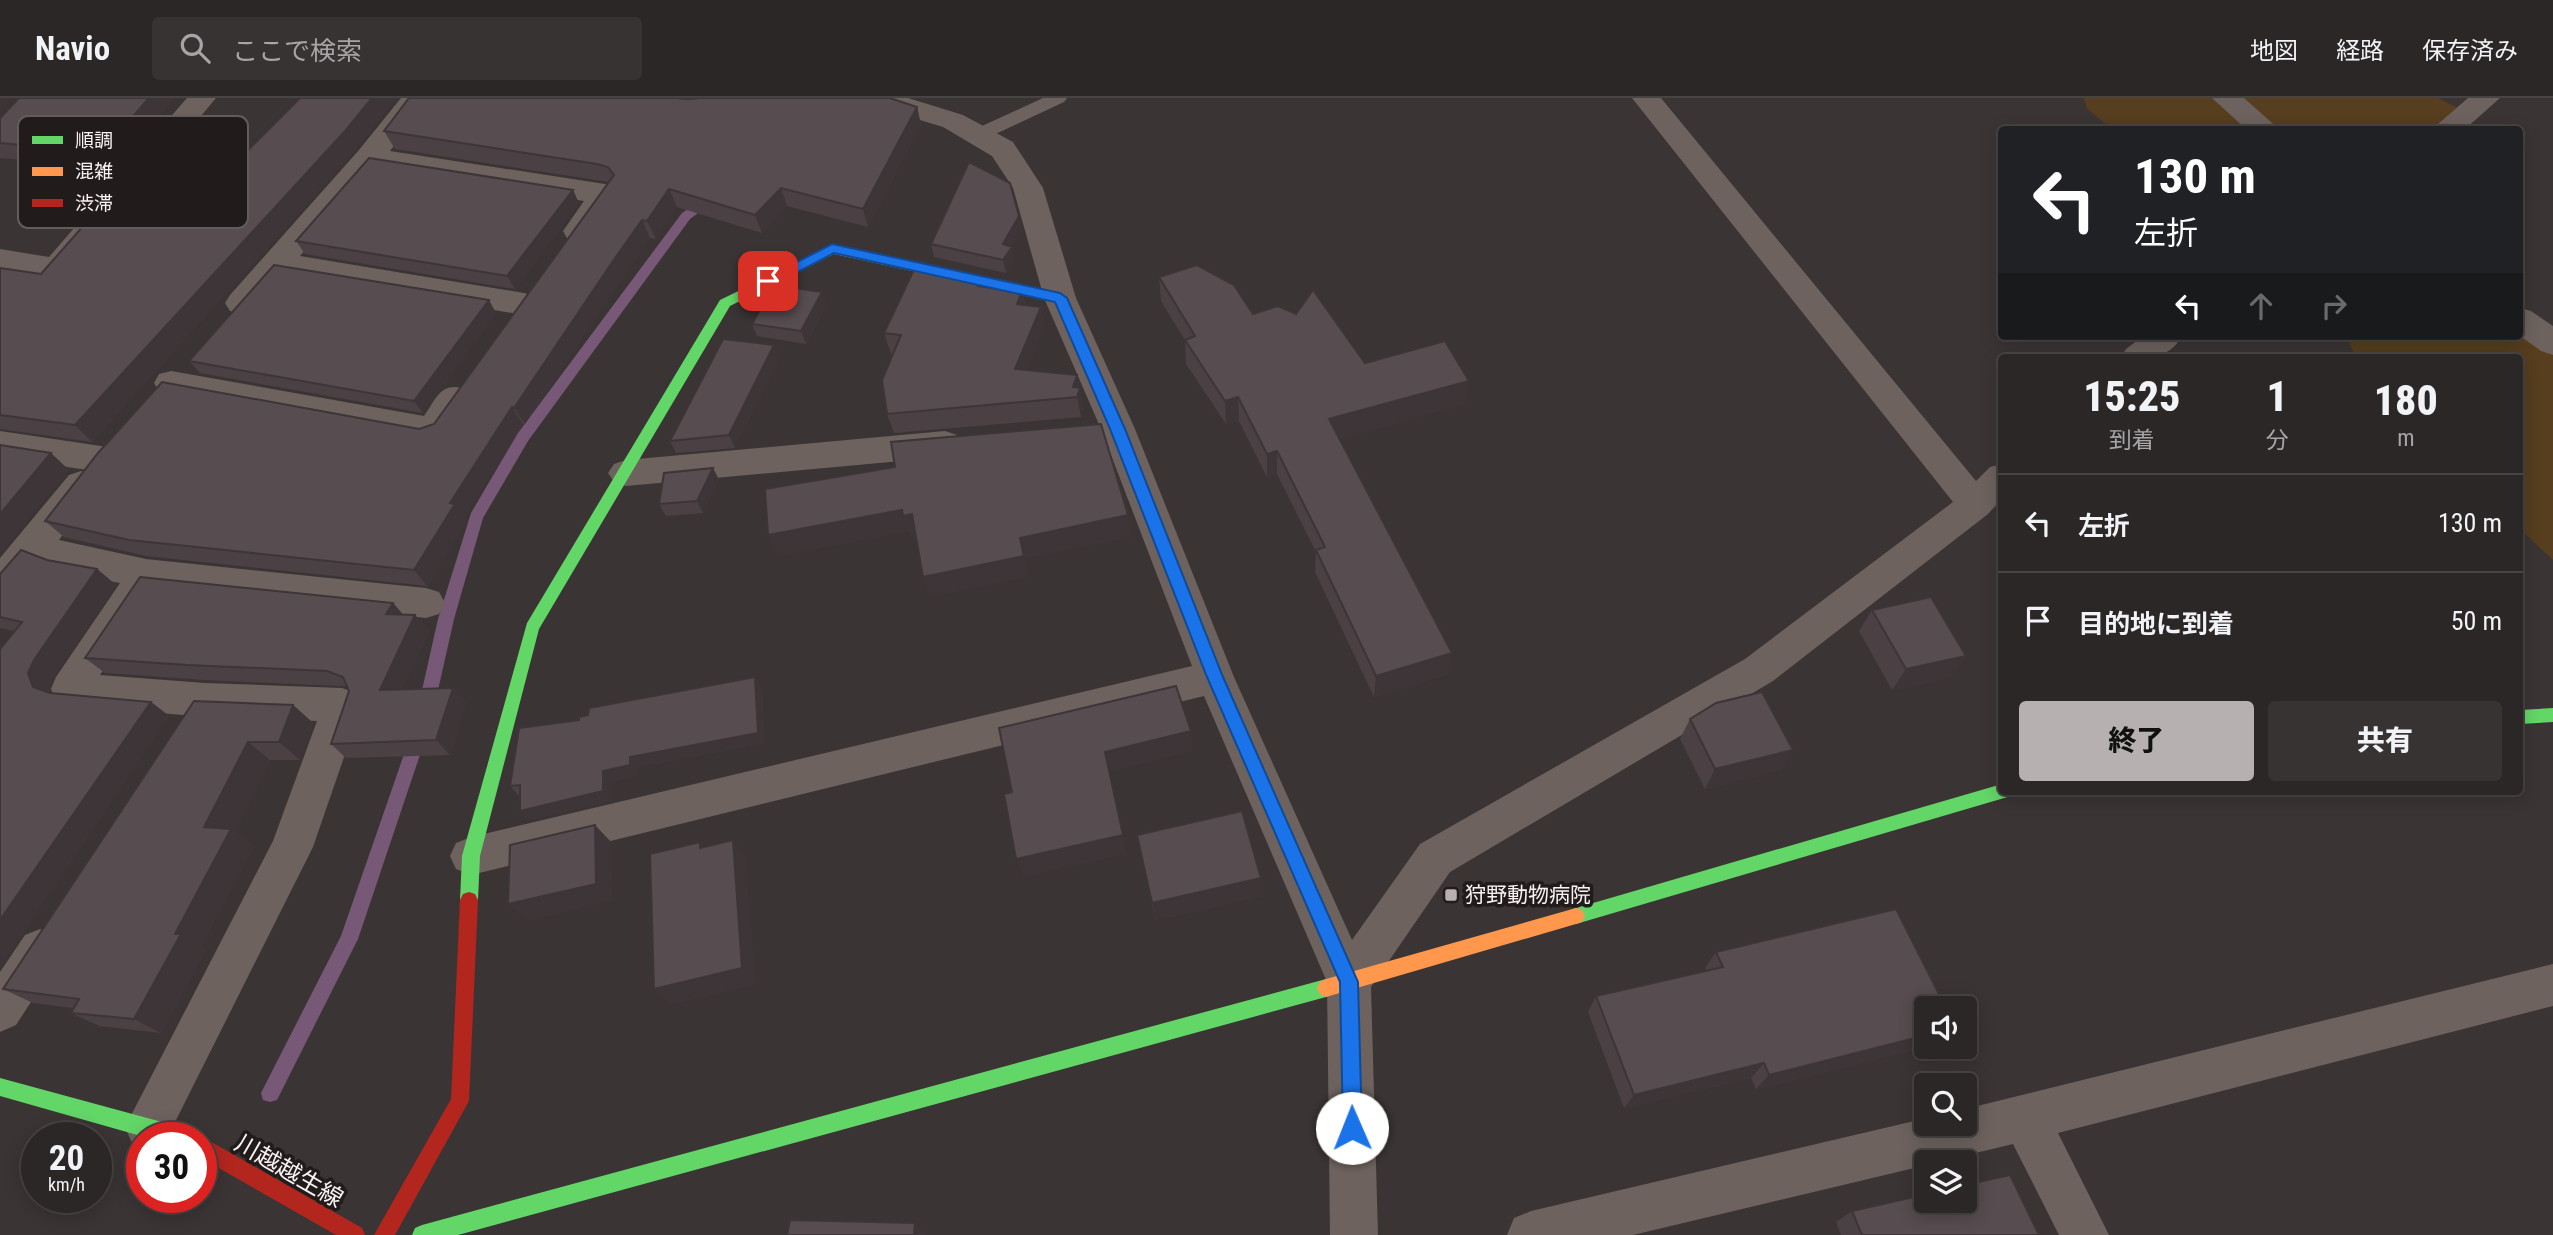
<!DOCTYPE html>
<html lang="ja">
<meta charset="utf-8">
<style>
:root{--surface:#2c2727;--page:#383333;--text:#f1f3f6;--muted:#a6a5a7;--line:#484444;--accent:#b7b0b0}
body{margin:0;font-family:"Roboto Condensed","Noto Sans JP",sans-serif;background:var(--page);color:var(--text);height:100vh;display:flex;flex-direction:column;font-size:26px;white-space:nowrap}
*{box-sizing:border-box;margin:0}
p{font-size:23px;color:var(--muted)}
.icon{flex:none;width:38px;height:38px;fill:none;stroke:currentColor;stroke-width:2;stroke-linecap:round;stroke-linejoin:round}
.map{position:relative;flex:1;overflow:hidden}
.panel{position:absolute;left:1998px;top:256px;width:525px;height:441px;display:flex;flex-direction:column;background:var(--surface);border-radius:7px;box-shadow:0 4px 18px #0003,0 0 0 2px var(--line)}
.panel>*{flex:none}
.hud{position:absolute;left:1998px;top:28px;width:525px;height:214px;border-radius:7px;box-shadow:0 4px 18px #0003,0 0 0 2px var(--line);background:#202124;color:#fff;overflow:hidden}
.tools{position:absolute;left:1914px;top:898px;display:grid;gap:14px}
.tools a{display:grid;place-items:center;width:63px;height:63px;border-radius:7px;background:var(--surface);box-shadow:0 4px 18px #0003,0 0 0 2px var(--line);font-size:35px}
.speed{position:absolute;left:21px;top:1024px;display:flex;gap:14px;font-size:35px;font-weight:700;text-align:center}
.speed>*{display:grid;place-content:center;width:91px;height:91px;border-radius:50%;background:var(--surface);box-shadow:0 4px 18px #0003,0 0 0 2px var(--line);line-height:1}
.speed small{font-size:18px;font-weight:400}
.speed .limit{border:10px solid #d22;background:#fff;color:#111}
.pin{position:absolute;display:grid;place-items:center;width:60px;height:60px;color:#fff;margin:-30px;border-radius:14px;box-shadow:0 4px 10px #0006}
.me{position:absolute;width:77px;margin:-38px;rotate:359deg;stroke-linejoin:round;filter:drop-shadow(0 0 5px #0008)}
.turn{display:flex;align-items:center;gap:24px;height:147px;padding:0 21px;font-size:32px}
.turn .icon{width:91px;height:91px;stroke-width:2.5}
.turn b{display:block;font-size:49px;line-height:60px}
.lanes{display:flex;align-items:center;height:66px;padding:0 21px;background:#0003;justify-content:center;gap:35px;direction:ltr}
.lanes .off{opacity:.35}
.eta{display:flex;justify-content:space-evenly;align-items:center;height:119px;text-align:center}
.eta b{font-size:42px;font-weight:800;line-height:49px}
.action{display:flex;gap:14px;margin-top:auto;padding:14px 21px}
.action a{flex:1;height:80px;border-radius:7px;background:var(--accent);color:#111;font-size:28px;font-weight:800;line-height:80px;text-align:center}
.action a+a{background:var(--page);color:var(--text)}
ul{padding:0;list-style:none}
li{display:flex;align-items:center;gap:21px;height:98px;padding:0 21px;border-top:2px solid var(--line)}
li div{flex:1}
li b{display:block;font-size:26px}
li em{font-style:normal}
header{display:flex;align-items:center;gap:42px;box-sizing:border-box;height:98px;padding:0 35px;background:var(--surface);border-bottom:2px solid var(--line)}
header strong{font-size:33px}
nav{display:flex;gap:38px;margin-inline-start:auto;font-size:24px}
.search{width:490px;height:63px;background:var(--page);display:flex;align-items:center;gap:18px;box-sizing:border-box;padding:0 24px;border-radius:7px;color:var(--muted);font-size:26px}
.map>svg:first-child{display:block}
.green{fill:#563e1e}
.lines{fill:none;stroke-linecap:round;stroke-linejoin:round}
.stream{fill:#775876;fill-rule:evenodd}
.lane{fill:#6d625d;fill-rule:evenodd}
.street{fill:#6d625d;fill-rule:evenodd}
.fast{fill:#63d668;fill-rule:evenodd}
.slow{fill:#ff974d;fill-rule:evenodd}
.jam{fill:#b3261e;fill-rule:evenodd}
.wall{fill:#4b4145}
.shaded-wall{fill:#3d3538}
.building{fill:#574c50;stroke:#3d3538;stroke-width:2}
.route{fill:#1a73e8;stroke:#114b97;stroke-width:2}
.poi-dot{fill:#b7b0b0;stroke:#211b1b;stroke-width:2.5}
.labels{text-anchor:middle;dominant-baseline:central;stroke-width:7;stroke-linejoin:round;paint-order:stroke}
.poi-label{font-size:21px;fill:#faf2f2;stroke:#211b1b;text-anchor:start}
.near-street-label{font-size:24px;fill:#faf2f2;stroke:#211b1b}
.key{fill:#211b1b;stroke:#625c5c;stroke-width:2}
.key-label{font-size:19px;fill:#faf2f2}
</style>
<header>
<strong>Navio</strong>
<div class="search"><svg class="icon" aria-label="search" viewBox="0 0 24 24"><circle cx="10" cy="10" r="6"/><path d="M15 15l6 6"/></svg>ここで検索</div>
<nav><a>地図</a><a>経路</a><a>保存済み</a></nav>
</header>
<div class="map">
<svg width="2553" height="1137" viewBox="0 0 2553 1137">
<rect width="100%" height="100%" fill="#3b3434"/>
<path class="green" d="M2084,0h354l24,12 -26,19 -322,1 -27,-21z
M2347,238h173l33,17v207l-33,-31v-172h-165z"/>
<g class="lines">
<path class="stream" d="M709,97l6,4 -2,3 -23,17 -162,222 -45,77 -29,101 -20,89 -2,5 -6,2 -6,-2 -2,-5 20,-89 33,-106 47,-80 164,-220z
M418,632l6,2 2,5 -68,202 -81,161 -7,2 -7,-2 -2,-7 80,-157 69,-199 2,-5z"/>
<path class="lane" d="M1043,0h24l-3,4 -79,37 -7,2 -9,-6 2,-4z"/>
<path class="street" d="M187,0h29l-149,179 -11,3 -56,-9v-22l49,8z
M401,0h29l-40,53 215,33 11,3 4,7 -31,44 -11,3 -11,-3 -4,-7 21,-30 -208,-33 -76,88 224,37 11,3 5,8 -5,8 -11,3 -241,-40c-15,18 -27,44 -53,36l-5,-8 5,-8 129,-145z
M863,0h45l55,17 50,27 30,46 33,110 59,131 99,248 118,263 68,-96 325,-185 208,-157 -321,-404h29l315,383 14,-14 12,-3v35l-14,15 -215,167 -323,191 -79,115 7,248h-48l-3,-253 -123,-286 -733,179 -15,-6 -6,-13 6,-13 15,-6 721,-171 -91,-237 -57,-131 -31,-110 -21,-32 -49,-29 -76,-23z
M2212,0h32l36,32h-33z
M2468,0h32l-36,32h-33z
M2520,210l11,3 22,15v29l-12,-4 -21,-15z
M2143,238h39c-14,25 -35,21 -61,21l5,-8z
M171,273l253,45c13,-19 17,-35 43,-27l5,9 -28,41 -12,4 -273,-51 -5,-9 5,-9z
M0,333l101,15 12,4 5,9 -5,9 -12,4 -101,-15z
M945,333l12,4 5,9 -5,9 -12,4 -319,29 -12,-4 -6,-9 6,-9 12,-4z
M81,373l12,4 6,10 -40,55 87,19 280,29 13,4 6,11 -6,11 -13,4 -270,-28 -56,85 105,8 137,5 14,5 6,12 -49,142 -146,291h-25v10l-10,-5 -7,-16 148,-286 44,-120 -112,-4 -135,-12 -14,-4 -5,-12 5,-12 64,-94 -53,-10 -27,-10 -27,31 -13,4v-40l69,-83z
M40,831l15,6 7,15 -7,15 -39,60 -16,7v-60l25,-37z
M2553,866v42l-495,127 51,102h-50l-46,-91 -75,18h-11v3l-294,70h-126l7,-17 17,-7 396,-93v6h38v-15z"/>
<path class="fast" d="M833,147l227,48 7,5 -7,5 -226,-49 -104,52 -191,323 -59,227 -2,44 -3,6 -6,2 -6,-2 -3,-6 2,-44 65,-233 193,-323z
M2553,610v14l-33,2v-14z
M2002,686v7h11l-2,5 -435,128 -6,-2 -3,-6 3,-6 6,-2z
M1326,881l6,3 3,6 -3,6 -6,3 -868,238h-46l3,-7 7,-3z
M0,980l184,50 7,3 2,7h-45l-148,-42z"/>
<path class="slow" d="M1576,810l6,2 3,6 -3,6 -6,2 -250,73 -6,-3 -3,-6 3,-6 6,-3z"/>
<path class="jam" d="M469,794l6,2 3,6 -9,201 -74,134h-21l77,-136 9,-199 3,-6z
M201,1039l7,3 154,88 3,7h-29l-135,-77z"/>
</g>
<path class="wall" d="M174,0l-33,39 -57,-4 -26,30 -58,-5v-40z
M687,1l230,8 4,18 -53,102 -81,-21 -25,27 -85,-26 -21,32 -6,-1 -28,40 -97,146h-2l-59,93 3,3 -40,66 -281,-30 -82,-19 -19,-16 374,-92 15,-5 175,-242 -214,-33 -11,-18z
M357,50l-265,294 -92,-13v-161l41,6 183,-100z
M579,105l-64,86 -210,-35 -9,-13z
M1022,131l-11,18 4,13 -9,13 -72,-16 -3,-13z
M985,178l2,11 35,5 3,13 16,2 3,21 -17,42 50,5 6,33 -2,9 -187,16 -7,-19 6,-60h-2l-7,-21z
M1159,179l94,37 212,90 -126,35 109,235 -74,23 -59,-125 1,-20 -39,-78 -10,3 -28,-56 -13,3 -40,-60 -1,-24 -24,-39z
M827,207l-21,39 -49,-8 -5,-12z
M496,215l-73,100 -223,-40 -11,-12z
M774,247l5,13 -44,90 -59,5 -6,-12z
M713,370l6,12 -16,33 -37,3 -7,-12z
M47,462l50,9 19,16 -62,91 -5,12 1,5 101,9 18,14 -169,250v-317l14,-18 -14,-3v-54z
M393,505l10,12h12l14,16 -27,58 51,-1 13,14 -16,53 -104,3 -15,-14 18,-53 -1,-4 -5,-1 -138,-6 -100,-7 -20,-15z
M1872,512l94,46 -15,21 -59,13 -33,-59z
M762,590l2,55 -126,24v8l-27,6v20l-82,19 -9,-9 -1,-15 -9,-10 69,-66z
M194,603l99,4 20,18 -13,37h-30l-36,71 20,15 -53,100 5,3 -45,84 -62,-7 -28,-13 2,-5 -40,-5 -30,-14z
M1690,621l91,51 -76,19 -25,-50z
M1137,737l124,43v18l-106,24z
M1716,854l211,56v38l-171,43 -5,-11 -127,30 -36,-96 8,-16 110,-25 -1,-3z
M1852,1113l187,24h-198l-5,-13z"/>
<path class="shaded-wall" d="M0,0h10l-10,10z
M149,0h25l-33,39 -12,-16z
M372,0h26l-41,50 -265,294 -17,-17z
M917,9l4,18 -53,102 -5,-18z
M71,19l13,16 -26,30 -14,-16z
M781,90l6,18 -25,27 -7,-18z
M669,91l8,18 -21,32 -9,-18z
M573,92l6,13 -64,86 -8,-13z
M1019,118l3,13 -14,24 4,-6 3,13 -9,13 -3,-13v-16z
M642,122l8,18 -28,40 -97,146 -11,-16 99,-147z
M985,178l4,20 -11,-10z
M822,194l5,13 -21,39 -5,-13z
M1022,194l4,20 -9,-8z
M489,202l7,13 -73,100 -9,-12z
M1041,209l3,21 -24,61 -5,-20z
M774,247l5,13 -44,90 -6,-13z
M1077,277l6,33 -2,9 -4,-20 -4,-10z
M1469,283l-4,23 -137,39 1,-24z
M1238,299l1,24 -13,3 -1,-23z
M512,309l11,17 -59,93 3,3 -40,66 -13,-16 36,-67z
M1277,353v23l-10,3v-23z
M51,355l18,17 -69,84v-40z
M713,370l6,12 -16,33 -6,-12z
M902,412l10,4 7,22 -9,1 -2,-5 -130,24 -10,-21z
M1128,417l3,22 -106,22 4,18 -99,20 -7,-20 97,-39z
M97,471l19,16 -62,91 -5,12 5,14 -21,-15 -5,-14 6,-13z
M393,505l14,16 -21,-5z
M415,517l14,16 -34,74 -15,-15z
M1452,555l-4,21 -74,23 2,-21z
M1966,558l-15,21 -59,13 14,-21z
M755,579l7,11 2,55 -126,24v8l-27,6v20l-82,19 -9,-9 110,-54z
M453,590l13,14 -16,53 -14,-15z
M151,604l18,14 -169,250v-46z
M293,607l20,18 -13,37 -21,-18z
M1191,633l2,20 -84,21 -4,-20z
M248,644l22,18 -36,71 20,15 -53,100 5,3 -45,84 -27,-14 41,-85 29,-107z
M1793,652l-12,20 -76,19 10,-20z
M595,727l17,18 1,58 -86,20 -19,-17z
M1123,737l4,19 -104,23 -7,-18z
M733,742l13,18 10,126 -86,21 -16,-16z
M1261,780v18l-106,24 -3,-17z
M1927,937v11l-171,43 13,-14z
M1764,965l-13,15 -127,30 10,-13z
M915,1125l12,12h-13z"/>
<path class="building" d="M19,0h130l-20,23 -58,-4 -27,30 -44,-4v-25z
M300,0h72l-26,32 -271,295 -75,-10v-147l41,6 93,-106 90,6z
M409,0h269l9,1 13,-1h190l27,9 -54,102 -82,-21 -26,27 -86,-26 -22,32 -5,-1 -29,41 -99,147 -2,-1 -62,96 5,1 -41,66 -285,-30 -84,-19 53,-68 64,-71 257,47 15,-5 180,-249 -6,-8 -11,-3 -213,-33z
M369,60l204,32 -66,86 -211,-35z
M969,64l41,21 9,33 -16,28 9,3 -9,13 -72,-16z
M918,163l67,15 -7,10 44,6 -5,12 24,3 -26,62 62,6 -4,12 7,1 -3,9 -190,17 -5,-34 19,-45 -17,-2z
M274,167l215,35 -75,101 -225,-40z
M1197,167l37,20 19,29 25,-8 18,8 17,-24 52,73 80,-22 24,40 -140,38 123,234 -76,23 -60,-126 9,-3 -48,-96 -10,3 -29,-57 -13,4 -40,-61 10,-4 -36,-59z
M774,187l48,7 -21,39 -49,-7z
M723,241l51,6 -45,90 -59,6z
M1101,326l27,91 -108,23 4,18 -101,21 -11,-63 -9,2 -1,-6 -134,25 -3,-46 130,-22 -4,-25z
M0,347l51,8 -51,61z
M713,370l-16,33 -38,3 5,-31z
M21,452l26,10 50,9 -63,91 -6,13 5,14 17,6 101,9 -151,218v-271l22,-27 -22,-5v-43z
M140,479l253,26 -7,11 29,1 -35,75 73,-2 -17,52 -105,4 18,-53 -6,-14 -16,-6 -140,-6 -102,-7z
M1931,499l35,59 -60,13 -34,-59z
M755,579l3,56 -128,24v8l-27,6v20l-83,20v-26l-10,1 9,-58 60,-8v-3l9,-2 1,-7z
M1176,588l15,45 -86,21 18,83 -107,24 -12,-65 8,-2 -13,-64z
M1762,594l31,58 -78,19 -25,-50 26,-16z
M194,603l99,4 -14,37h-31l-44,85 27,2 -56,105h6l-47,85 -63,-6 8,-14 -76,-10z
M1242,713l19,67 -109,25 -15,-68z
M595,727l1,59 -88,20 2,-59z
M733,742l9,128 -88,21 -4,-135 50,-12v6z
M1896,811l50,99h-19v27l-158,40 -5,-12 -130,32 -38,-99 127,-29 -7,-15z
M2010,1077l29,60h-177l-10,-24 75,-17v6h38v-15z
M790,1122l125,3 -1,12h-127z"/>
<path class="route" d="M832,146l228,49 7,5 58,131 98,248 135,305 4,146 -3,7 -7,3 -7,-3 -2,-7 -3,-146 -133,-305 -97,-248 -55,-127 -221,-49 -61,32h-10l-2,-4z"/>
<rect class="poi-dot" x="1444" y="790" width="14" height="14" rx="3.5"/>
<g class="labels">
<g class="poi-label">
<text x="1465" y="797">狩野動物病院</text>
</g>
<g class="near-street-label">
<text transform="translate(289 1073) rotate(30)">川越越生線</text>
</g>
</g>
<rect x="18" y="18" width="230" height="112" rx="10" class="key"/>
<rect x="32" y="38" width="31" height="8" fill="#63d668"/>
<rect x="32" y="69" width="31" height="9" fill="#ff974d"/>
<rect x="32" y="101" width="31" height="8" fill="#b3261e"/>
<g class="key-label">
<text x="75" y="49">順調</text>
<text x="75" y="80">混雑</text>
<text x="75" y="112">渋滞</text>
</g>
</svg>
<div class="tools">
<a><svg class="icon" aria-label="sound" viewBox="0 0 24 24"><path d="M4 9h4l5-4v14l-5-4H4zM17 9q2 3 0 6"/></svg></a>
<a><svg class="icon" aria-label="search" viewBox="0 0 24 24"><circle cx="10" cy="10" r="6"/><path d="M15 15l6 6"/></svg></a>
<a><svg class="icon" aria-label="layers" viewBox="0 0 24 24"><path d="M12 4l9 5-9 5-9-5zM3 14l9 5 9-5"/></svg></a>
</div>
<div class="speed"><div>20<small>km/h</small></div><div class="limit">30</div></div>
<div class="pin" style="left:768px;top:183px;background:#d93025"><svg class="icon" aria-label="arrive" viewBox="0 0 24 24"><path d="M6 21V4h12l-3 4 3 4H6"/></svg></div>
<svg class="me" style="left:1352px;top:1030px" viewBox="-20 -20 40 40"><circle r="19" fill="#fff"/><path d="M0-13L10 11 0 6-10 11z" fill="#1a73e8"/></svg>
<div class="hud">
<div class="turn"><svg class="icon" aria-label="left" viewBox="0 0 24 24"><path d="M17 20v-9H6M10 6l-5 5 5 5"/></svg><div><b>130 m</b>左折</div></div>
<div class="lanes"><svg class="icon" aria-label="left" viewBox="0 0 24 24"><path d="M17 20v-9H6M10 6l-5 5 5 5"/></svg><svg class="icon off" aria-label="ahead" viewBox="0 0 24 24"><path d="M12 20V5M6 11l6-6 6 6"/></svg><svg class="icon off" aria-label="right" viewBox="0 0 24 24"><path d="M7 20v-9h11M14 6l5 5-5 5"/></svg></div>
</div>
<section class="panel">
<div class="eta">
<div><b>15:25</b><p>到着</p></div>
<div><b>1</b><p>分</p></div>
<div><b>180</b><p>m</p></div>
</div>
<ul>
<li><svg class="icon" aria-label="left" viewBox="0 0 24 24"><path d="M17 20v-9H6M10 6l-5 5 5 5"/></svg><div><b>左折</b></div><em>130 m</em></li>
<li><svg class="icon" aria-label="arrive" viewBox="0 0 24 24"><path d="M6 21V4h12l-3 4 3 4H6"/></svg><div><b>目的地に到着</b></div><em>50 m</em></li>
</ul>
<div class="action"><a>終了</a><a>共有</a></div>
</section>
</div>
